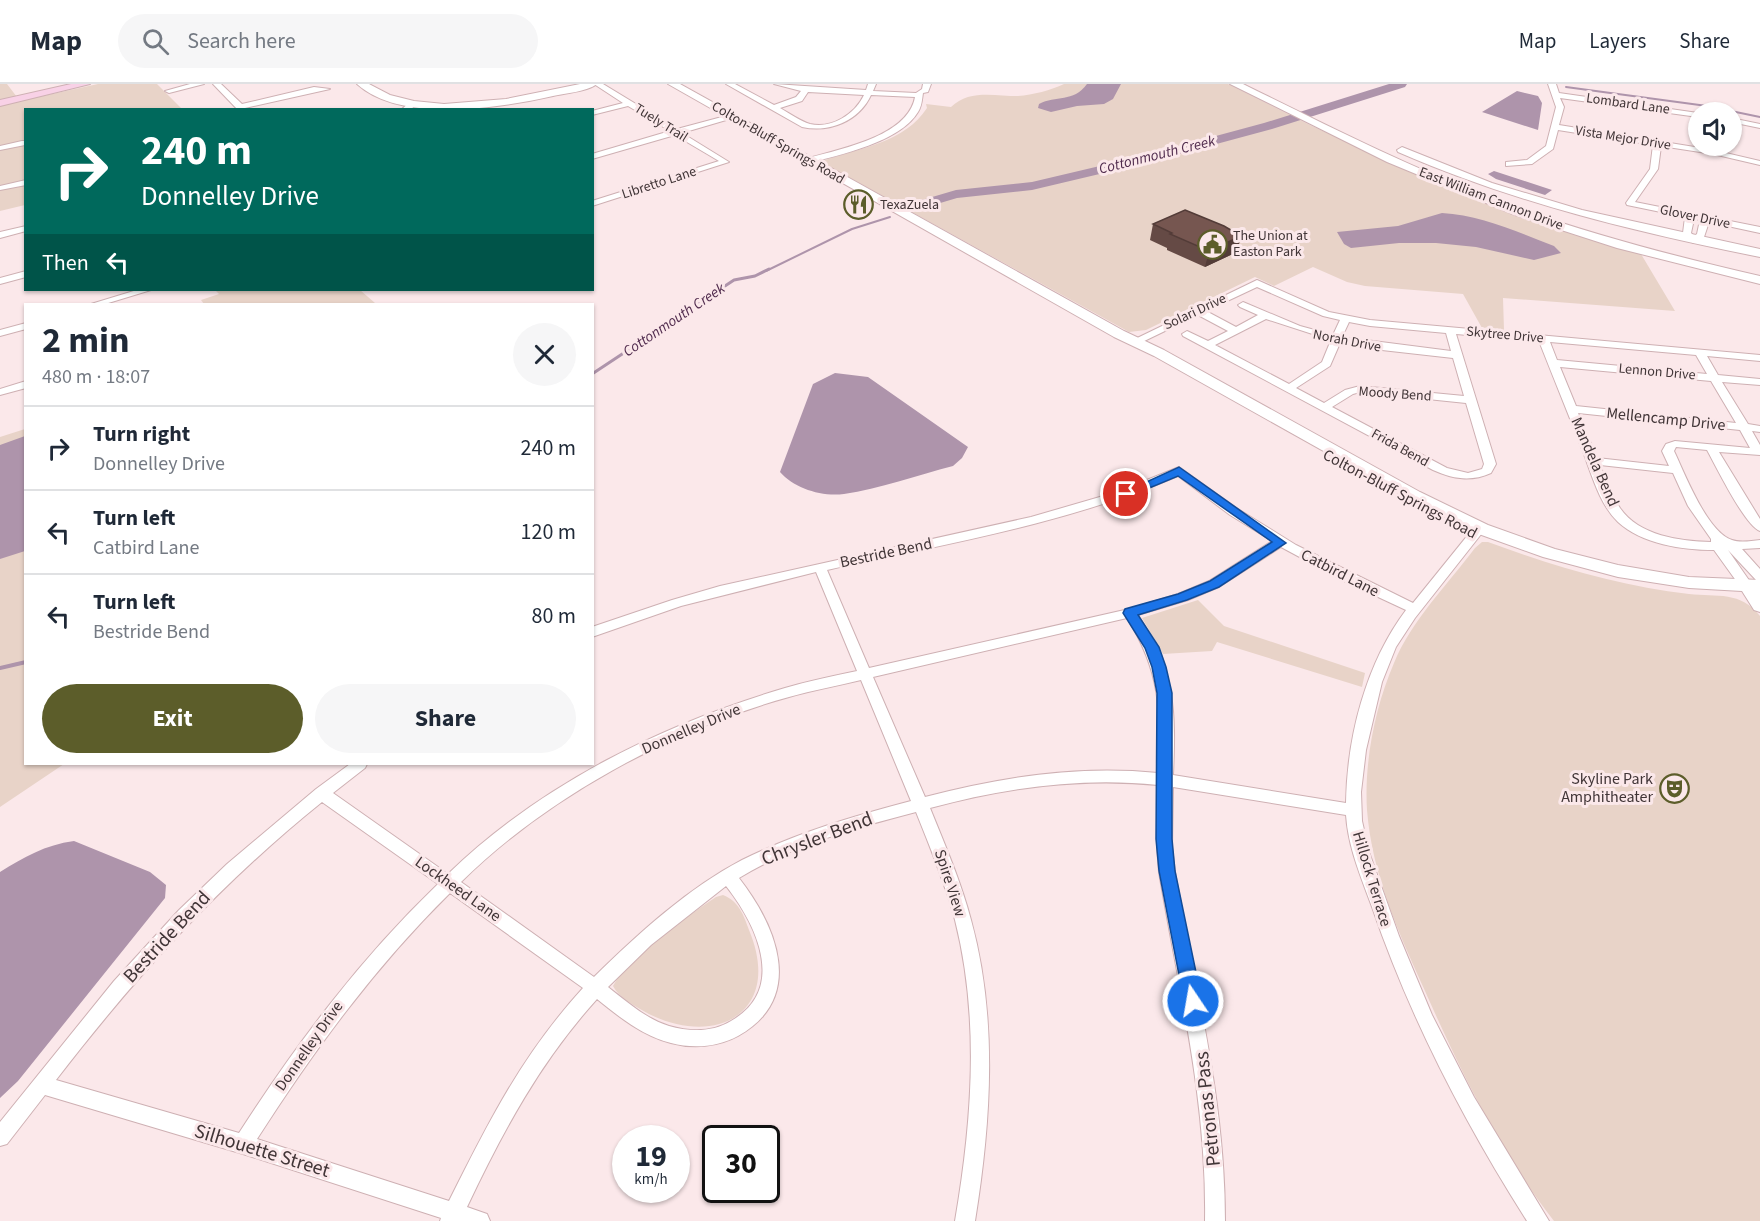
<!DOCTYPE html>
<meta charset="utf-8">
<style>
:root{--surface:#fff;--page:#f6f6f7;--text:#1f2937;--muted:#747a83;--line:#e0e1e3;--accent:#5c5d2a}
body{margin:0;font-family:"Source Sans 3",sans-serif;background:var(--page);color:var(--text);height:100vh;display:flex;flex-direction:column;font-size:22px;white-space:nowrap}
*{box-sizing:border-box;margin:0}
p{font-size:20px;color:var(--muted)}
.icon{flex:none;width:33px;height:33px;fill:none;stroke:currentColor;stroke-width:2;stroke-linecap:round;stroke-linejoin:round}
.map{position:relative;flex:1;overflow:hidden}
.drawer{position:absolute;left:24px;top:219px;width:570px;height:462px;display:flex;flex-direction:column;background:var(--surface);border-radius:0px;box-shadow:0 2px 4px #0004}
.drawer>*{flex:none}
.banner{position:absolute;left:24px;top:24px;width:570px;height:183px;border-radius:0px;box-shadow:0 2px 4px #0004;background:#00695c;color:#fff;overflow:hidden}
.fabs{position:absolute;left:1688px;top:18px;display:grid;gap:12px}
.fabs a{display:grid;place-items:center;width:54px;height:54px;border-radius:50%;background:var(--surface);box-shadow:0 2px 4px #0004;font-size:30px}
.speed{position:absolute;left:612px;top:1041px;display:flex;gap:12px;font-size:30px;font-weight:700;text-align:center}
.speed>*{display:grid;place-content:center;width:78px;height:78px;border-radius:50%;background:var(--surface);box-shadow:0 2px 4px #0004;line-height:1}
.speed small{font-size:15px;font-weight:400}
.speed .limit{border:3px solid #111;border-radius:9px;background:#fff;color:#111}
.pin{position:absolute;display:grid;place-items:center;width:51px;height:51px;color:#fff;margin:-26px;border:3px solid #fff;border-radius:50%;box-shadow:0 2px 6px #0007}
.me{position:absolute;width:66px;margin:-33px;rotate:348deg;stroke-linejoin:round;filter:drop-shadow(0 0 4px #0008)}
.turn{display:flex;align-items:center;gap:21px;height:126px;padding:0 18px;font-size:27px}
.turn .icon{width:78px;height:78px;stroke-width:2.5}
.turn b{display:block;font-size:42px;line-height:51px}
.then{display:flex;align-items:center;height:57px;padding:0 18px;background:#0003;gap:12px;font-size:22px}
.round{display:grid;place-items:center;flex:none;width:63px;height:63px;border-radius:32px;background:var(--page)}
.headline{display:flex;align-items:center;justify-content:space-between;height:102px;padding:0 18px}
h1{font-size:36px;font-weight:700;line-height:45px}
.cta{display:flex;gap:12px;margin-top:auto;padding:12px 18px}
.cta a{flex:1;height:69px;border-radius:36px;background:var(--accent);color:#fff;font-size:24px;font-weight:700;line-height:69px;text-align:center}
.cta a+a{background:var(--page);color:var(--text)}
ul{padding:0;list-style:none}
li{display:flex;align-items:center;gap:18px;height:84px;padding:0 18px;border-top:2px solid var(--line)}
li div{flex:1}
li b{display:block;font-size:22px}
li em{font-style:normal}
header{display:flex;align-items:center;gap:36px;box-sizing:border-box;height:84px;padding:0 30px;background:var(--surface);border-bottom:2px solid var(--line)}
header strong{font-size:28px}
nav{display:flex;gap:33px;margin-inline-start:auto;font-size:21px}
.search{width:420px;height:54px;background:var(--page);display:flex;align-items:center;gap:15px;box-sizing:border-box;padding:0 21px;border-radius:33px;color:var(--muted);font-size:22px}
.map>svg:first-child{display:block}
.green{fill:#e8d3c8}
.water{fill:#ae94ab}
.lines{fill:none;stroke-linecap:round;stroke-linejoin:round}
.stream-far2{stroke:#ae94ab;stroke-width:2}
.stream-far1{stroke:#ae94ab;stroke-width:3}
.stream{stroke:#ae94ab;stroke-width:4}
.river{fill:#ae94ab;fill-rule:evenodd}
.minor-casing{stroke:#ceb0b3;stroke-width:2}
.tertiary-casing{stroke:#ceb0b3;stroke-width:2}
.secondary-casing{stroke:#ceb0b3;stroke-width:2}
.minor{fill:#fff;fill-rule:evenodd}
.tertiary{fill:#fff;fill-rule:evenodd}
.secondary{fill:#f8d1e6;fill-rule:evenodd}
.wall{fill:#654a45}
.shaded-wall{fill:#533c38}
.building{fill:#765650;stroke:#533c38;stroke-width:1.5}
.route{fill:#1a73e8;stroke:#114b97;stroke-width:1.5}
.labels{text-anchor:middle;dominant-baseline:central;stroke-width:6;stroke-linejoin:round;paint-order:stroke}
.far-street-label{font-size:14px;fill:#413537;stroke:#fbe8ea}
.far-poi-label{font-size:14px;fill:#413537;stroke:#fbe8ea;text-anchor:start}
.far-water-label{font-size:15px;font-style:italic;fill:#512c4e;stroke:#fbe8ea}
.street-label{font-size:16px;fill:#413537;stroke:#fbe8ea}
.poi-label{font-size:16px;fill:#413537;stroke:#fbe8ea;text-anchor:end}
.near-street-label{font-size:20px;fill:#413537;stroke:#fbe8ea}
</style>
<header>
<strong>Map</strong>
<div class="search"><svg class="icon" aria-label="search" viewBox="0 0 24 24"><circle cx="10" cy="10" r="6"/><path d="M15 15l6 6"/></svg>Search here</div>
<nav><a>Map</a><a>Layers</a><a>Share</a></nav>
</header>
<div class="map">
<svg width="1760" height="1137" viewBox="0 0 1760 1137">
<rect width="100%" height="100%" fill="#fbe8ea"/>
<path class="green" d="M0,0h7l13,17 78,-17h59l25,25 -156,1 -1,95 -25,6z
M1064,0h164l84,42 159,72 54,20 116,36 34,57 -172,-13 1,32 -22,-2 -19,-34 -98,-8 -18,-4 -34,-15 -39,19 -19,-9 -109,53 -17,2 -306,-169 2,-3c36,-12 80,-18 102,-52l-1,-4 25,3c18,-18 44,-11 67,-11 15,-1 33,-6 46,-12z
M215,206h145l15,13 -171,1 -3,-4 18,-6z
M25,345l1,335h38l-64,43v-370z
M1488,458c65,24 132,44 201,52 28,3 52,-3 71,22v605h-206c-55,-70 -93,-149 -129,-230 -26,-58 -53,-116 -58,-181 -3,-48 8,-103 27,-147 17,-42 54,-79 81,-115l7,-6z
M1198,516l26,26 141,47 -3,14 -145,-45 -5,9 -49,3 -21,-36z
M723,811c16,6 21,21 26,35 36,86 -39,121 -109,79 -10,-6 -21,-12 -27,-23 16,-30 75,-70 103,-89z"/>
<path class="water" d="M1087,0h34l-8,15 -9,5 -27,2 -26,6 -13,-4 1,-4c17,-9 34,-1 48,-20z
M1517,7l21,5 4,7 -4,27 -56,-18z
M1494,87l58,19 -7,5 -49,-16 -8,-5z
M1442,129c38,2 76,19 112,33l7,7 -27,7 -58,-13 -40,-4h-37l-48,5 -7,-4 -7,-12 61,-6z
M835,289l33,4 100,70 -6,11 -9,8c-35,9 -74,23 -109,28 -23,3 -50,-6 -64,-22l33,-88z
M25,352v115l-25,8v-114z
M74,757l76,31 16,13 -1,13 -147,183 -18,17v-226c24,-15 45,-27 74,-31z"/>
<g class="lines">
<path class="stream-far2" d="M1566,3l141,19 53,11
M766,187l86,-42 38,-12"/>
<path class="stream-far1" d="M592,290l142,-94 21,-4 14,-7"/>
<path class="stream" d="M0,584l26,-6"/>
<path class="river" d="M1389,0h18l-2,3 -133,42 -126,34 -114,27 -75,8 -47,14 -7,-4 2,-3 51,-15 76,-8 106,-25 126,-34z"/>
<defs>
<path id="minor" d="M190,0h14l-35,9 -4,-2z
M213,0h8l21,20 72,-17 16,2 -85,19 1,2h-8z
M594,0h9l74,45 56,-15v4l-51,15 47,29 -137,44v-5l127,-40 -44,-26 -83,24v-5l78,-23 -42,-25 -36,9v-4l31,-8z
M726,0h9l39,21 22,-8 5,-6 -27,-7 92,6 2,-6h8l-3,7 43,2 6,-4 1,-5h8l-3,8 -5,1c-1,6 -1,13 -5,19 -18,30 -78,43 -110,51l-4,-2 1,-2c34,-10 103,-22 110,-62l-44,-2c-12,26 -41,38 -69,32zM808,8l56,3c-9,19 -32,34 -54,29 -10,-3 -21,-11 -30,-16l22,-7z
M1548,0h8l3,9 139,20v4l-138,-19 4,9 -5,18 154,25 47,11v4l-47,-11 -52,-8 -3,23 -23,33 125,25v6l-51,-11 -5,15 -11,6 -10,-10 2,-16 -58,-12 -1,-2 24,-34 3,-24 -95,-15 -5,19 -21,15 -26,2v-4l21,-2 19,-14 10,-39zM1694,135l6,1 -3,14 -3,2 -3,-3z
M411,17l7,2 -8,7h-9z
M1731,34l29,6v4l-29,-6z
M22,57h3v4l-25,5v-4z
M26,96v5l-26,5v-4z
M26,142v5l-26,7v-6z
M26,187v6l-26,7v-6z
M1257,196l72,32 41,8 390,35v6l-53,-5 11,19 42,4v6l-38,-3 26,42 12,2v6l-8,-1 8,14v10l-41,-3 41,67v12c-15,-5 -44,-65 -53,-81l-31,-3 -2,4c11,23 33,81 58,89 8,3 19,1 28,0v8l-18,1 18,20v12l-4,-1 -28,-30 25,36 -1,3h-10l-28,-39c-32,0 -72,-6 -96,-28 -19,-18 -27,-50 -36,-73 -14,-36 -29,-72 -43,-108l-83,-7 40,130 -5,9c-20,9 -38,6 -58,-3l-250,-134 -1,-2 5,-3 21,10 20,-10 -30,-16 -60,29 -4,1 -5,-3zM1257,203l66,29 17,4 -7,15 -33,-9 -57,-24 -5,3 2,2 18,8 -22,12 -30,-16zM1266,235l65,21 -9,22 -33,22 -74,-39zM1349,238l21,4 76,7 5,18 -109,-14zM1550,258l146,13 11,19 -150,-14zM1340,259l33,6 80,9 11,38 -104,-10 -15,4 -21,13 -28,-15 34,-22zM1560,283l151,14 25,42 -160,-17zM1360,308l106,11 18,61 -2,5 -14,4 -21,-5 -115,-61 21,-13zM1578,329l162,17 10,18 -75,-7 -9,3 -4,7 7,15 -72,-8zM1600,381l73,8 15,33 23,33v3c-31,-1 -72,-6 -91,-34 -9,-13 -14,-28 -20,-43z
M137,206h14l-46,14h-14z
M26,239v6l-26,7v-6z
M26,297v7l-26,7v-6z
M1179,383l59,42 58,36 117,58 63,-78h8l2,3 -71,90 -19,29 -14,35 -16,68 -5,42 1,29 7,31 30,84 33,79 42,82 75,124h-22c-63,-99 -117,-203 -155,-314 -11,-30 -24,-60 -26,-92l-173,-28 -1,60 3,25c21,119 50,227 50,349h-20c2,-122 -26,-230 -46,-349l-2,-25 1,-62c-78,-8 -153,3 -228,23 15,37 31,74 41,112 27,98 20,202 4,301h-20c17,-99 25,-202 0,-301 -10,-37 -25,-73 -39,-108 -61,16 -123,33 -177,66 38,49 67,120 -1,158 -20,11 -45,13 -67,7 -28,-7 -52,-26 -74,-44 -57,63 -94,132 -130,208l20,7 3,7h-50l1,-3 -198,-64 -198,-59 -38,49 -7,2v-24l114,-141 65,-71 48,-46 89,-75 34,-25h17l-2,4 -32,25 115,81c93,-90 215,-150 337,-186 24,-7 48,-12 72,-17l-41,-99 -135,34 -89,31v-10l80,-27 48,-14 311,-69 86,-25zM1178,392l52,39 42,26 -63,40 -31,13 -49,15 -260,59 -42,-98c119,-26 239,-46 351,-94zM1281,463l67,36 58,27c-40,53 -59,127 -60,193l-173,-28c3,-65 2,-104 -35,-160l50,-15 31,-13zM1127,534c34,54 34,93 31,155 -80,-8 -156,4 -233,24l-52,-120zM861,596l50,121c-57,15 -115,32 -169,59 -55,29 -103,73 -148,117l-133,-95c86,-85 212,-153 328,-185 24,-7 48,-11 72,-17zM322,718l116,82c-78,75 -141,159 -199,249l-183,-53c79,-103 165,-197 266,-278zM726,802c30,38 62,103 5,135 -18,11 -41,11 -62,5 -23,-7 -43,-25 -61,-39l43,-42zM450,809l133,95c-61,67 -94,133 -134,213l-192,-62c57,-89 118,-172 193,-246z"/>
<path id="tertiary" d="M357,0h12l21,11 24,6 30,3 62,-5 74,-15h17c-11,8 -31,9 -44,12 -53,12 -152,28 -196,-12z
M668,0h12l444,247 40,19 256,142 68,33 67,24 63,16 71,12 71,3v32l-6,-2 -12,-19 -53,-3 -71,-11 -75,-20 -67,-24 -67,-34 -255,-143 -40,-19z
M1230,0h13c81,40 162,81 247,114 88,33 178,57 270,78v8l-143,-36 -102,-33 -128,-53z
M1402,63l90,36 90,27 178,39v8c-124,-25 -245,-54 -362,-105l-1,-2z"/>
<path id="secondary" d="M71,0h19l-90,22v-6z"/>
</defs>
<use href="#minor" class="minor-casing"/>
<use href="#tertiary" class="tertiary-casing"/>
<use href="#secondary" class="secondary-casing"/>
<use href="#minor" class="minor"/>
<use href="#tertiary" class="tertiary"/>
<use href="#secondary" class="secondary"/>
</g>
<path class="wall" d="M1153,140l88,12 -4,16 -32,15 -38,-17v-2l-17,-8z"/>
<path class="shaded-wall" d="M1241,152l-4,16 -32,15 4,-16z"/>
<path class="building" d="M1185,126l39,16 17,10 -32,15 -39,-17 2,-1 -19,-9z"/>
<path class="route" d="M1179,383l107,76 -67,44 -32,13 -49,15 21,32 7,20 6,26v146l3,32 27,130 -3,5 -6,3 -6,-3 -3,-5 -25,-130 -3,-32 1,-146 -5,-26 -7,-19 -22,-35 2,-4 53,-15 32,-13 62,-39 -94,-66 -48,20 -4,1 -6,-3z"/>
<defs>
<symbol id="restaurant-ring" viewBox="-11 -11 22 22"><circle r="9.5" fill="#fbe8ea" stroke="#5c5d2a" stroke-width="1.5"/><path d="M-5-6h1v4h1v-4h1v4h1v-4h1v5L-1.5 .5V6h-2V.5L-5-1ZM5-6V6H3V1.5H1.5Q1.5-4 5-6Z" fill="#5c5d2a"/></symbol>
<symbol id="civic-ring" viewBox="-11 -11 22 22"><circle r="9.5" fill="#fbe8ea" stroke="#5c5d2a" stroke-width="1.5"/><path d="M-.6-6.5H3V-4.5H.6V-3L4-1V1h2V6H-6V1h2V-1L-.6-3ZM-1.2 2.5V6h2.4V2.5Z" fill="#5c5d2a"/></symbol>
<symbol id="theatre-ring" viewBox="-11 -11 22 22"><circle r="9.5" fill="#fbe8ea" stroke="#5c5d2a" stroke-width="1.5"/><path d="M-5-5.5Q0-4 5-5.5V0Q5 5 0 6Q-5 5-5 0ZM-3.3-2.5H-1v1.5H-3.3ZM1-2.5H3.3v1.5H1ZM-2.8 1Q0 5.5 2.8 1Z" fill="#5c5d2a"/></symbol>
</defs>
<g fill-rule="evenodd">
<use href="#restaurant-ring" x="842" y="104" width="33" height="33"/>
<use href="#civic-ring" x="1196" y="144" width="33" height="33"/>
<use href="#theatre-ring" x="1658" y="688" width="33" height="33"/>
</g>
<g class="labels">
<g class="far-street-label">
<text transform="translate(1628 20) rotate(8)">Lombard Lane</text>
<text transform="translate(661 39) rotate(32)">Tuely Trail</text>
<text transform="translate(1623 54) rotate(9)">Vista Mejor Drive</text>
<text transform="translate(778 59) rotate(30)">Colton-Bluff Springs Road</text>
<text transform="translate(659 99) rotate(-18)">Libretto Lane</text>
<text transform="translate(1491 115) rotate(21)">East William Cannon Drive</text>
<text transform="translate(1695 133) rotate(12)">Glover Drive</text>
<text transform="translate(1195 228) rotate(-25)">Solari Drive</text>
<text transform="translate(1505 251) rotate(5)">Skytree Drive</text>
<text transform="translate(1347 257) rotate(11)">Norah Drive</text>
<text transform="translate(1657 288) rotate(5)">Lennon Drive</text>
<text transform="translate(1395 310) rotate(4)">Moody Bend</text>
<text transform="translate(1400 364) rotate(29)">Frida Bend</text>
</g>
<g class="far-poi-label">
<text x="880" y="121">TexaZuela</text>
<text x="1233" y="152">The Union at<tspan x="1233" dy="16">Easton Park</tspan></text>
</g>
<g class="far-water-label">
<text transform="translate(1157 71) rotate(-14)">Cottonmouth Creek</text>
<text transform="translate(674 236) rotate(-34)">Cottonmouth Creek</text>
</g>
<g class="street-label">
<text transform="translate(1666 335) rotate(6)">Mellencamp Drive</text>
<text transform="translate(1595 378) rotate(66)">Mandela Bend</text>
<text transform="translate(1400 410) rotate(28)">Colton-Bluff Springs Road</text>
<text transform="translate(886 469) rotate(-12)">Bestride Bend</text>
<text transform="translate(1340 489) rotate(27)">Catbird Lane</text>
<text transform="translate(691 645) rotate(-23)">Donnelley Drive</text>
<text transform="translate(1372 795) rotate(73)">Hillock Terrace</text>
<text transform="translate(950 799) rotate(72)">Spire View</text>
<text transform="translate(458 805) rotate(35)">Lockheed Lane</text>
<text transform="translate(309 962) rotate(-55)">Donnelley Drive</text>
</g>
<g class="poi-label">
<text x="1653" y="695">Skyline Park<tspan x="1653" dy="18">Amphitheater</tspan></text>
</g>
<g class="near-street-label">
<text transform="translate(817 755) rotate(-21)">Chrysler Bend</text>
<text transform="translate(167 853) rotate(-47)">Bestride Bend</text>
<text transform="translate(1208 1025) rotate(-96)">Petronas Pass</text>
<text transform="translate(262 1067) rotate(17)">Silhouette Street</text>
</g>
</g>
</svg>
<div class="fabs">
<a><svg class="icon" aria-label="sound" viewBox="0 0 24 24"><path d="M4 9h4l5-4v14l-5-4H4zM17 9q2 3 0 6"/></svg></a>
</div>
<div class="speed"><div>19<small>km/h</small></div><div class="limit">30</div></div>
<div class="pin" style="left:1126px;top:410px;background:#d93025"><svg class="icon" aria-label="arrive" viewBox="0 0 24 24"><path d="M6 21V4h12l-3 4 3 4H6"/></svg></div>
<svg class="me" style="left:1193px;top:917px" viewBox="-20 -20 40 40"><circle r="17" fill="#1a73e8" stroke="#fff" stroke-width="3"/><path d="M0-11L8 9 0 5-8 9z" fill="#fff"/></svg>
<div class="banner">
<div class="turn"><svg class="icon" aria-label="right" viewBox="0 0 24 24"><path d="M7 20v-9h11M14 6l5 5-5 5"/></svg><div><b>240 m</b>Donnelley Drive</div></div>
<div class="then">Then<svg class="icon" aria-label="left" viewBox="0 0 24 24"><path d="M17 20v-9H6M10 6l-5 5 5 5"/></svg></div>
</div>
<section class="drawer">
<div class="headline"><div><h1>2 min</h1><p>480 m · 18:07</p></div><a class="round"><svg class="icon" aria-label="close" viewBox="0 0 24 24"><path d="M6 6l12 12M18 6L6 18"/></svg></a></div>
<ul>
<li><svg class="icon" aria-label="right" viewBox="0 0 24 24"><path d="M7 20v-9h11M14 6l5 5-5 5"/></svg><div><b>Turn right</b><p>Donnelley Drive</p></div><em>240 m</em></li>
<li><svg class="icon" aria-label="left" viewBox="0 0 24 24"><path d="M17 20v-9H6M10 6l-5 5 5 5"/></svg><div><b>Turn left</b><p>Catbird Lane</p></div><em>120 m</em></li>
<li><svg class="icon" aria-label="left" viewBox="0 0 24 24"><path d="M17 20v-9H6M10 6l-5 5 5 5"/></svg><div><b>Turn left</b><p>Bestride Bend</p></div><em>80 m</em></li>
</ul>
<div class="cta"><a>Exit</a><a>Share</a></div>
</section>
</div>
